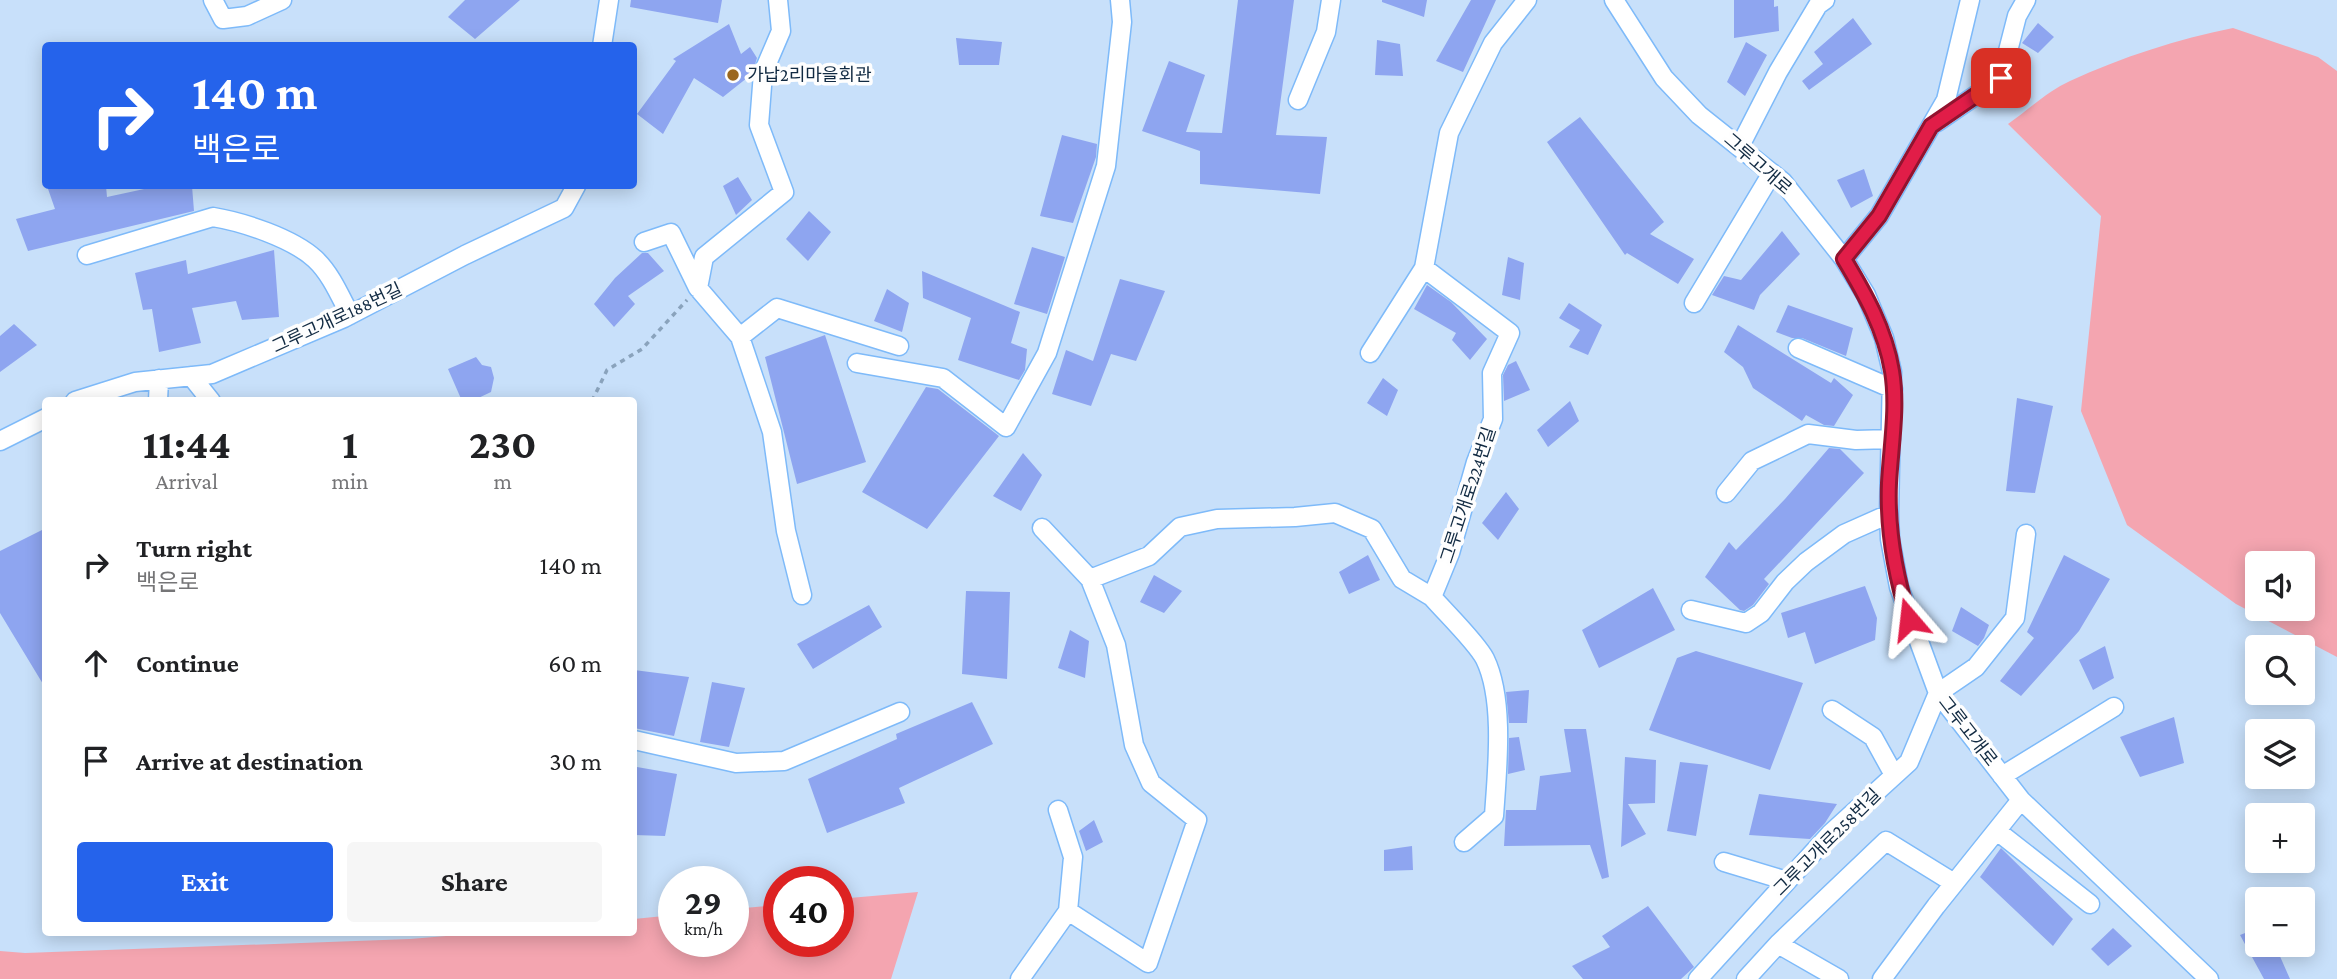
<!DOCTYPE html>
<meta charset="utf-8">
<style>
:root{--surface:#fff;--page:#f6f6f6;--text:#202124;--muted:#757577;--accent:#2563eb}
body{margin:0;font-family:"Crimson Pro","Noto Sans KR",serif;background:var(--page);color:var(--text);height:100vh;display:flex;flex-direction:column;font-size:26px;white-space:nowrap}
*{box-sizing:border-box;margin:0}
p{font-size:23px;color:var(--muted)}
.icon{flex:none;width:38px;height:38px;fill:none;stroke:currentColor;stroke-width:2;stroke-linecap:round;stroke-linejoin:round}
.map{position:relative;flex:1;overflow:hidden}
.side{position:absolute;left:42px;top:397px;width:595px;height:539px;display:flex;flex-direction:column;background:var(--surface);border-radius:7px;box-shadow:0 4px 18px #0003}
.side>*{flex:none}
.banner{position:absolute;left:42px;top:42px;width:595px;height:147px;border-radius:7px;box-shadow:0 4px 18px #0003;background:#2563eb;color:#fff;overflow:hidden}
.fabs{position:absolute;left:2245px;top:551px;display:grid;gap:14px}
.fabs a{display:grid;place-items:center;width:70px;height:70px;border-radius:7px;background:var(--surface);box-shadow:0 4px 18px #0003;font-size:35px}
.speed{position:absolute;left:658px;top:866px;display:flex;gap:14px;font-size:35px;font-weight:700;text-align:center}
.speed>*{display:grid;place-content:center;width:91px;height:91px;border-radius:50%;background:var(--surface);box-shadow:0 4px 18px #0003;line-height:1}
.speed small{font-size:18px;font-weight:400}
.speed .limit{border:10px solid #d22;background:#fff;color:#111}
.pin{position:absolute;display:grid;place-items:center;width:60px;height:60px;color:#fff;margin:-30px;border-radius:14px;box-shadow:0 4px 10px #0006}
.me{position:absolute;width:77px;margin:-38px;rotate:343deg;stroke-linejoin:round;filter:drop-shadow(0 0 5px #0008)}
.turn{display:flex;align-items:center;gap:24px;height:147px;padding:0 35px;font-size:32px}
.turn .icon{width:91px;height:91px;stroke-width:2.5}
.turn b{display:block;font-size:49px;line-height:60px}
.eta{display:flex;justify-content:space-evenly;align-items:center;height:119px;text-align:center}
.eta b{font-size:42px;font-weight:700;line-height:49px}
.cta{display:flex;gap:14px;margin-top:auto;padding:14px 35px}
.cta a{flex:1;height:80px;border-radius:7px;background:var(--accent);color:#fff;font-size:28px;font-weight:700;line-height:80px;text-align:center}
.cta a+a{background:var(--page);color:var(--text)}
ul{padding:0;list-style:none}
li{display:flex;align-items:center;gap:21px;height:98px;padding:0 35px}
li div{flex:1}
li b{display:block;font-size:26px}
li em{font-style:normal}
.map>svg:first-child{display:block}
.green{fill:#f4a5b0;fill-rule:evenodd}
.building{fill:#8ea5f0}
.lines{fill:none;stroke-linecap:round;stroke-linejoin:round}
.minor-casing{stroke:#7ebaf9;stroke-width:21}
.path{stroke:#8aa3bc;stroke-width:3.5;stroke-dasharray:5 5;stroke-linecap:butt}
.minor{stroke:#fff;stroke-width:18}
.route-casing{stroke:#92132f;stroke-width:18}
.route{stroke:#e11d48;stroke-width:12}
.poi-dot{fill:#9b671e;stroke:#fefefe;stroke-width:2.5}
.labels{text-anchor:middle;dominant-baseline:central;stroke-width:7;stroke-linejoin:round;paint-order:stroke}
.poi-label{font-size:18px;fill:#112a42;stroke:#fefefe;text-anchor:start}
.street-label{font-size:18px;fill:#112a42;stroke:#fefefe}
</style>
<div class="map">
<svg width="2337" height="979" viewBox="0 0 2337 979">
<rect width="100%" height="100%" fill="#c8e0fa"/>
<path class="green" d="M2233,28l85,29 19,14v586l-101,-53 -109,-79 -46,-114 20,-195 -93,-92c20,-14 40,-33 62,-43 52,-24 108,-42 163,-53zM2258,564h45v45h-45z
M918,892l-27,87h-891v-28l25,2 385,-14 72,-6h152v-14l40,-4v27h59v-33l46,-4v37h59v-43z"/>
<path class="building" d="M465,0h55l-45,39 -27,-22z
M631,0h91l-4,23 -88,-16z
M1238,0h56l-18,135 51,2 -7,57 -120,-10v-33l-58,-20 27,-70 36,14 -19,57 36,1z
M1382,0h45l-3,17 -42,-15z
M1471,0h25l-33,72 -27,-11z
M1734,0h40v7l4,-1 1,25 -45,7z
M1853,18l19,26 -63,46 -7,-9 21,-17 -9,-12z
M2038,23l16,14 -16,16 -16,-10z
M729,24l12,30 9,-7 7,11 -5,16 -29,23 -29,-19 -31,56 -26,-20 39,-53 -3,-2z
M956,38l46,4 -3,23h-40z
M1377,40l23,4 3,32 -28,-1z
M1746,42l21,13 -22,41 -18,-14z
M1580,117l84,105 -14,12 44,25 -16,25 -51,-31 -2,2 -78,-113z
M1062,135l35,9 -1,13 -23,66 -33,-7z
M1864,169l9,27 -22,12 -14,-28z
M738,177l14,23 -16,15 -13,-29z
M47,186h59l1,11 51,-11h34l2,25 -166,40 -12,-32 39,-10z
M809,211l22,21 -23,29 -22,-22z
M1782,231l18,23 -40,41 -6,15 -42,-15 12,-19 17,4z
M1032,247l33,10 -18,57 -33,-10z
M274,250l5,67 -37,3 -6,-19 -44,7 9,35 -42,9 -7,-43 -9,1 -8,-37 51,-13 2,14z
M642,253h6l16,18 -36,25 7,8 -21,23 -20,-23 21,-26z
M1508,257l16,6 -4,37 -18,-5z
M922,271l98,41 -9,31 16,6 -2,21 -6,10 -61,-20 13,-42 -48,-20z
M1120,279l45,12 -29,70 -25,-7 -20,52 -39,-12 14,-44 27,11z
M1427,285l24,17 36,37 -17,21 -18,-20 4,-7 -42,-24z
M887,289l22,14 -7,29 -28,-11z
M1569,303l33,22 -14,30 -19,-8 11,-17 -21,-12z
M1788,305l65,23 -7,28 -44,-18h-10l-16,-6z
M14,324l23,21 -37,27v-36z
M1738,325l93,58 3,-5 19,17 -19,31 -10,-1 -18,-10 -4,6 -49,-33 -10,-21 -19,-15z
M825,335l41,127 -69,22 -32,-127z
M476,357l6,8 9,2 3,11 -3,14 -19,9h-10l-14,-32z
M1516,361l14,29 -26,11 -1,-26 5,-10z
M1383,378l15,12 -11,26 -20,-13z
M926,387l12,2 61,47 -72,93 -65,-37z
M2017,398l36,8 -18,87 -29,-2z
M1570,401l9,20 -31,26 -11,-17z
M1829,448l11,1 24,24 -100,106 5,5 -16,21 -9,6 -4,-1 -35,-33 24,-35 7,8 49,-51z
M1023,453l19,22 -21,36 -28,-15z
M1506,492l13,17 -21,31 -16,-17z
M46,528v161l-46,-76v-62z
M1368,555l12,25 -31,14 -10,-22z
M2064,555l46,24 -31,52 -58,65 -21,-15 34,-43 -7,-6z
M1154,575l28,16 -18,22 -24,-11z
M1865,586l12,32 -2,22 -60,24 -10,-32 -17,6 -7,-25z
M1653,588l22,42 -76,38 -17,-38z
M966,591l44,1 -3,87 -45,-5z
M869,605l13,22 -69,42 -16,-25z
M1961,607l28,18 -5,13 -6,8 -26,-15z
M1070,630l19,11 -4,37 -27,-10z
M2105,646l9,32 -21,12 -14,-30z
M1696,651l107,32 -33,87 -121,-40 28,-72z
M634,670l55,7 -15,59 -40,-8z
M712,682l33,6 -16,59 -29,-5z
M1529,690l-2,33h-18l-3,-31z
M972,702l21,42 -94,44 6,15 -78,30 -19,-54 89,-40 -1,-5z
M2174,717l10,46 -44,14 -20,-40z
M1564,729h22l23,148 -7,2 -12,-34 -86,1 2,-36h30l4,-34 31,-4z
M1519,737l6,33 -17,4 1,-36z
M1625,757l31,3 -1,43 -27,1 18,30 -25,13z
M1680,762l28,3 -12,71 -29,-5z
M637,767l40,7 -12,62 -31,-1v-42z
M1759,794l78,10 -12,19 -15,16 -61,-4z
M1094,820l9,22 -17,9 -7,-20z
M1412,846l1,24 -29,1v-21z
M2001,848l72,71 -20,27 -73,-69z
M1648,906l46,61 -13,12h-98l-11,-13 38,-19 -8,-11z
M2113,928l19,18 -24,20 -17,-17z
M2258,928v17h17l15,34h-26l-24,-44z"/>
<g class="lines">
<defs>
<path id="minor" d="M213,0l10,19 24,-3 35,-16
M778,0l3,31 -18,42 -4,52 25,67 -80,65 -6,31 42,49 37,-29 122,38
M1614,0l50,78 35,37 84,67 61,77 22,36 18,43 8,34 -3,142 1,25 9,48 39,106 83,107 188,179
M602,46l7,-46
M1298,100l28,-68 5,-32
M1937,122l64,-44 16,-62 9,-16
M1740,146l38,-74 40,-67 7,-5
M644,242l27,-9 27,55
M87,255l126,-38c30,5 79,21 102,42 16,15 25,37 35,56
M1844,259l35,-43 67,-116 24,-100
M1694,303l78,-130
M740,337l32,95 14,99 16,64
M1798,348l95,41
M1370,353l54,-85
M857,363l86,15 63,49 41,-74 59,-187 16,-144 -2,-22
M191,376l20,25
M75,401l60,-19 77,-8 132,-56 121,-63 99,-47 12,-22
M158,401l1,-22
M0,441l46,-23
M1726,493l26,-32 56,-27 48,6 35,-1
M1090,579l59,-23 31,-29 37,-8 78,-2 40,-4 37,16 30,50 30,18
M1691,610l55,13 15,-10 24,-31 21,-20 38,-28 45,-20
M1832,710l41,27 21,38
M634,740l102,23 48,-2 116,-49
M2002,776l112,-69
M1058,810l15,47 -5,54
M1997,831l93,73
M1464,842l30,-26c3,-45 11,-116 -9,-157 -8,-16 -40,-47 -53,-62l18,-44 26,-91 17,-43 -1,-46 18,-40 -86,-65 25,-135 44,-90 34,-43
M1724,862l63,19
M1778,944l61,35
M1020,979l48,-68 80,52 49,-143 -46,-37 -17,-38 -18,-100 -26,-66 -48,-51
M1698,979l132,-145 79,-72 29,-69 38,-26 39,-49 11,-84
M1746,979l32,-35 108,-103 68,42
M1882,979l54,-73 85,-106"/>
</defs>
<use href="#minor" class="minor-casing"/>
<path class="path" d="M592,401l15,-31 35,-21 45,-49"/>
<use href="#minor" class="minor"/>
</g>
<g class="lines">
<defs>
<path id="route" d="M1909,619c-14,-45 -22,-89 -20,-136 2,-37 9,-76 3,-112 -7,-42 -27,-77 -48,-112l35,-43 52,-90 70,-48"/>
</defs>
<use href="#route" class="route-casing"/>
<use href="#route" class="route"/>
</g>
<circle class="poi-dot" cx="733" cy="75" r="7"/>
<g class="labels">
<g class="poi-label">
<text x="747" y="75">가납2리마을회관</text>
</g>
<g class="street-label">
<text transform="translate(1758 164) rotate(41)">그루고개로</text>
<text transform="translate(337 318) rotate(-25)">그루고개로188번길</text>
<text transform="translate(1468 495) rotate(-72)">그루고개로224번길</text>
<text transform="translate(1968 731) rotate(52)">그루고개로</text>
<text transform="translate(1827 842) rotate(-45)">그루고개로258번길</text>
</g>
</g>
</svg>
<div class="fabs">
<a><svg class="icon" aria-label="sound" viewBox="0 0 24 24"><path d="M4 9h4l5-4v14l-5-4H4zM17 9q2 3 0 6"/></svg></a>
<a><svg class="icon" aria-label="search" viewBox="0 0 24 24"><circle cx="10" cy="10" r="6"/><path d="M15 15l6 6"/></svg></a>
<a><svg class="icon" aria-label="layers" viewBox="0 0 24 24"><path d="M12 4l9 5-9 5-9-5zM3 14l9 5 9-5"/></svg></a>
<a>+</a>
<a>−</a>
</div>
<div class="speed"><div>29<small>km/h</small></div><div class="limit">40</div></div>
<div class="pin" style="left:2001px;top:78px;background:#d93025"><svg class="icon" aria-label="arrive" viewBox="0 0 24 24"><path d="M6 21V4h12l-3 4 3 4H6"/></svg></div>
<svg class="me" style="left:1909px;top:619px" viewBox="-20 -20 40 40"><path d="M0-17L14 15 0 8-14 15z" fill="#e11d48" stroke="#fff" stroke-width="4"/></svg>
<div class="banner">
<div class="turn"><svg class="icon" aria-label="right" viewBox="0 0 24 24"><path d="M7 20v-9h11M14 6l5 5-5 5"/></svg><div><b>140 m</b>백은로</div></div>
</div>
<section class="side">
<div class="eta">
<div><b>11:44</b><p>Arrival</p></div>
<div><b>1</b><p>min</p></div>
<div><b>230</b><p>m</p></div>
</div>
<ul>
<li><svg class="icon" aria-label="right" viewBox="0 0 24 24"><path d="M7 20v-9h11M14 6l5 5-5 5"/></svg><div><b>Turn right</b><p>백은로</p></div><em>140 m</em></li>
<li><svg class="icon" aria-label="ahead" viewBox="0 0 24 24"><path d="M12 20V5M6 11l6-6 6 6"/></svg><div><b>Continue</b></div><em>60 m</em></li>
<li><svg class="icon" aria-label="arrive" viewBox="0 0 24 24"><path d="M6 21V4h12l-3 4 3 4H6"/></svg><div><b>Arrive at destination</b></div><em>30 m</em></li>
</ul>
<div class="cta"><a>Exit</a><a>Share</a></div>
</section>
</div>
